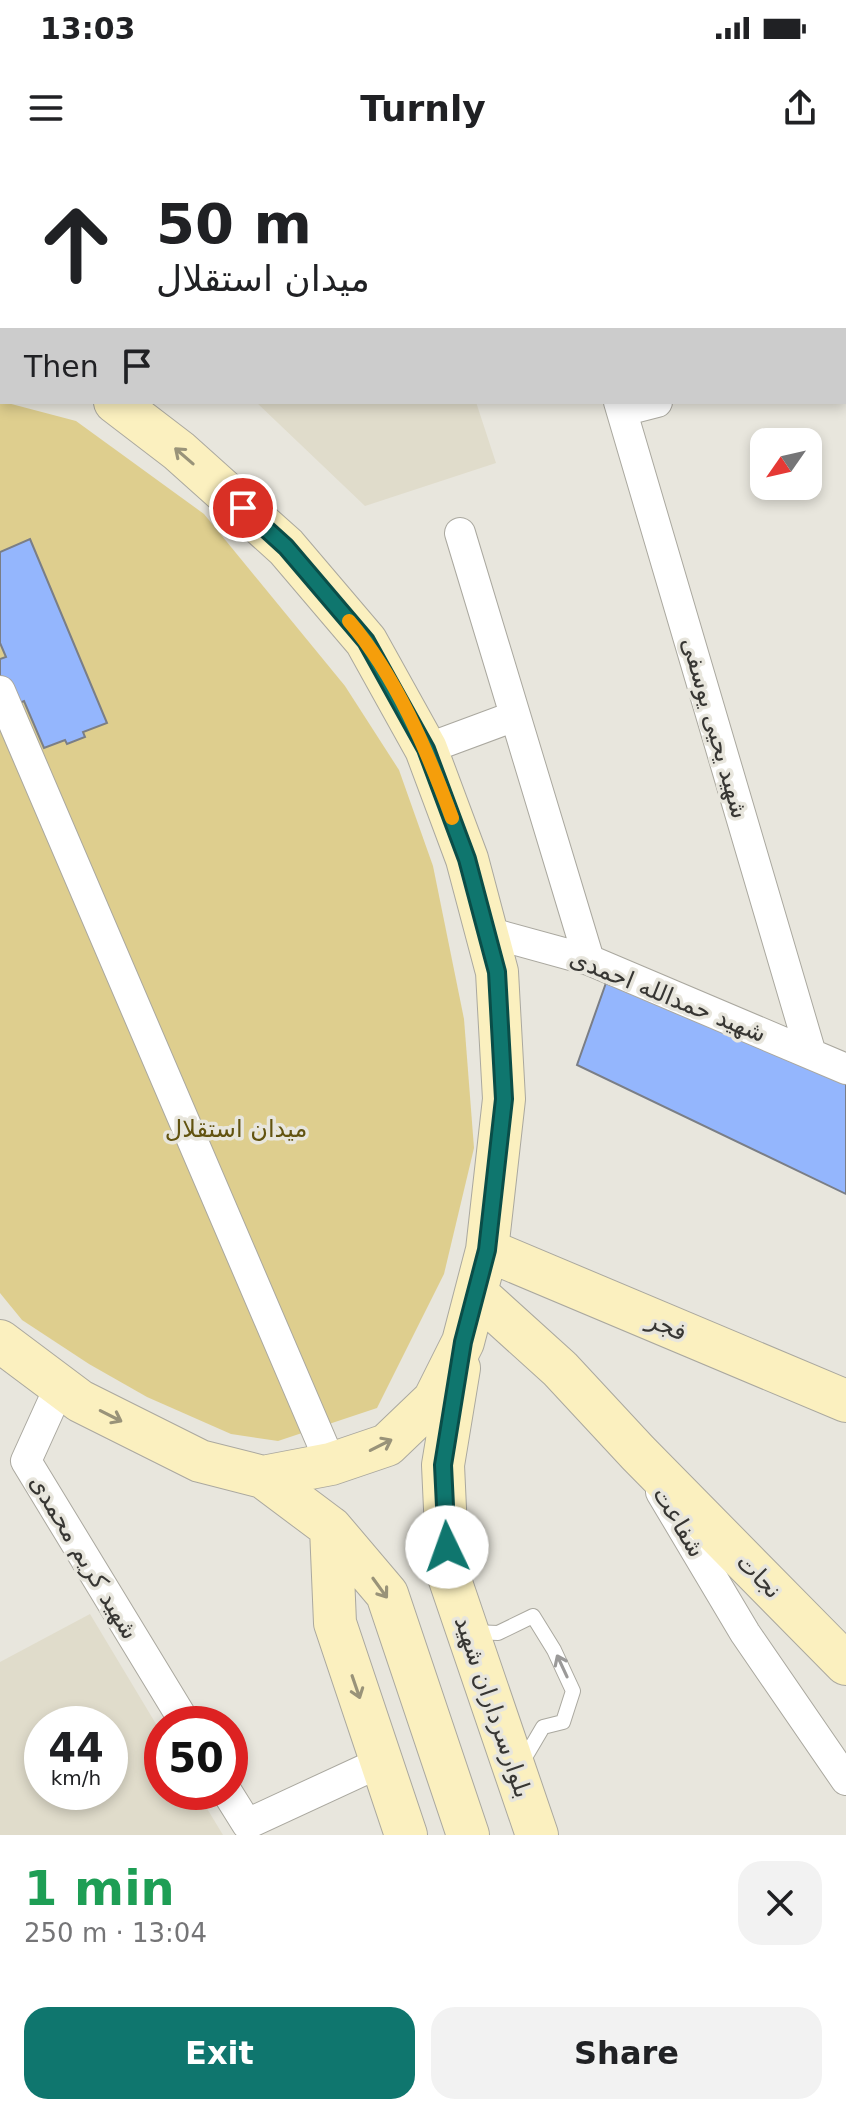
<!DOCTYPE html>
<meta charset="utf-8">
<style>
:root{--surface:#fff;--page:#f2f2f2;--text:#202124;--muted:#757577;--accent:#0f766e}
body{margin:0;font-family:"DejaVu Sans",Cairo,sans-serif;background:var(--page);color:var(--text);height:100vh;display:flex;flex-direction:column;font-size:30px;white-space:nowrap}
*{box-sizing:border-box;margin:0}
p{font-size:26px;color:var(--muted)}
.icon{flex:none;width:44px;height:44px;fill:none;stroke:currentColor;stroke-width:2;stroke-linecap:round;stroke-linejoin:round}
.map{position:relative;height:1675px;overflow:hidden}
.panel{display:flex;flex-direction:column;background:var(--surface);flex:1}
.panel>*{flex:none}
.top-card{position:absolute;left:0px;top:0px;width:846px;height:244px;box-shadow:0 4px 12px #0003;background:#fff;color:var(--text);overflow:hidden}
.needle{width:52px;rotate:236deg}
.fabs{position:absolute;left:750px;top:268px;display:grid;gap:16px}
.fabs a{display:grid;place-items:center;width:72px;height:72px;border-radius:16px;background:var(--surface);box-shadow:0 4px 12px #0003;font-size:40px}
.speed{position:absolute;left:24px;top:1546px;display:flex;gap:16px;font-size:40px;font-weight:700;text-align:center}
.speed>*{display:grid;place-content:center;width:104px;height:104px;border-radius:50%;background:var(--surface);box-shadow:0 4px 12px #0003;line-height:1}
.speed small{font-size:20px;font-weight:400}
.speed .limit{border:12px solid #d22;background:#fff;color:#111}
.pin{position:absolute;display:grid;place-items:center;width:68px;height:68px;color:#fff;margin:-34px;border:4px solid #fff;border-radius:50%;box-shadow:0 2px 8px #0007}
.me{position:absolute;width:88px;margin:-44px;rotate:357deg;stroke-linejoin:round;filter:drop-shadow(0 0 6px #0008)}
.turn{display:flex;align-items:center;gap:28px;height:168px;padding:0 24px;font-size:36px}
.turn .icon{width:104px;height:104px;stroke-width:2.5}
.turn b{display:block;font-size:56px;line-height:68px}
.then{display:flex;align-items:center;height:76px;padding:0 24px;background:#0003;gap:16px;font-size:30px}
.round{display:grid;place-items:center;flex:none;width:84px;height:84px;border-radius:24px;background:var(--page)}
.head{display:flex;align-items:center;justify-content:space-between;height:136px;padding:0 24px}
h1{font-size:48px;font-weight:700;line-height:60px;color:#1e9e55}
.action{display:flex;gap:16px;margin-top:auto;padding:16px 24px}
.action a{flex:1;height:92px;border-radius:24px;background:var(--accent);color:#fff;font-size:32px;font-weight:700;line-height:92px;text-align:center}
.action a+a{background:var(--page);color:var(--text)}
.status{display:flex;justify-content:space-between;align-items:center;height:56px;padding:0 40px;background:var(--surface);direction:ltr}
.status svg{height:22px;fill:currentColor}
header{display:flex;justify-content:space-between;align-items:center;height:104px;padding:0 24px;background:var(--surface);font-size:36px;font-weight:700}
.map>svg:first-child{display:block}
.built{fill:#e0dccb;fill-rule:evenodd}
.green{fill:#dece8e}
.building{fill:#94b6fd;stroke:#7a7e86;stroke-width:2}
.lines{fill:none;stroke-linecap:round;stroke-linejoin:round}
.lane-casing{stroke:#aaa89f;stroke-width:16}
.street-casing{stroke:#aaa89f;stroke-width:32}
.secondary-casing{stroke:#aaa89f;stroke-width:44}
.lane{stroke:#fff;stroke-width:14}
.street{stroke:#fff;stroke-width:30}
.secondary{stroke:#fbf0bf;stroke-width:42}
.oneway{stroke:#999379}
.oneway2{stroke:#9b9a99}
.route-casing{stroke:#0a4d48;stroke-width:20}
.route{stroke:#0f766e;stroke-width:14}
.slow{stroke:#f59e0b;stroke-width:14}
.labels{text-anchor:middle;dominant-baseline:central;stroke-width:7;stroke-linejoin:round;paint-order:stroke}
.street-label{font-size:24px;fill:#373633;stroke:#e8e6dd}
.park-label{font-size:24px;fill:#625310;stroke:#e8e6dd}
</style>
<div class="status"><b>13:03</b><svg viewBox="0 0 49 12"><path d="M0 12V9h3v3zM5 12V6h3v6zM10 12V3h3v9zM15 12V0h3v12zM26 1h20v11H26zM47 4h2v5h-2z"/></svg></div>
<header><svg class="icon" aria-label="menu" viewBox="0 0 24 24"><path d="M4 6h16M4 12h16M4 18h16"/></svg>Turnly<svg class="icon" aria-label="share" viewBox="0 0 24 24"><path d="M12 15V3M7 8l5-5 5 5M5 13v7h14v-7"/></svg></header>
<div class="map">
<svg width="846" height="1675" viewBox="0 0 846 1675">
<rect width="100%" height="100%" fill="#e8e6dd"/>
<path class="built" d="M256,242h220l20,61 -131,43z
M90,1454l72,120v58h35l26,43h-223v-173zM42,1564h68v68h-68z"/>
<path class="green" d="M0,241l76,20 128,93 141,172 54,84 34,96 31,153 10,129 -30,126 -67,134 -99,33 -47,-7 -84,-37 -58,-33 -67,-44 -22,-27z"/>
<path class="building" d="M30,379l77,184 -24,9 2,5 -18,7 -2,-4 -21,8 -20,-47 -24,10v-52l6,-2 -6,-14v-91z
M607,820l239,103v111l-269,-129z"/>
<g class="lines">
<defs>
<path id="lane" d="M473,1472l25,1 35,-17 21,34 19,41 -10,31 -20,5 -23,39"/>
<path id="street" d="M78,0l1,2
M548,0l1,2
M836,0v2
M844,27l2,6
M619,242l192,652
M622,251l35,-9
M460,373l129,427
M0,531l331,773
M426,589l89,-33
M487,772l102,28 257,109
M60,1226l-34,75 160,263
M661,1332l84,141 101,147
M227,1632l20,32 134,-62"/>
<path id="secondary" d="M205,2l7,-2
M384,2l7,-2
M0,60l2,-1
M0,187h2
M487,1090l359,151
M476,1133l84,76 78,84 208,211
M0,1181l80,60 120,60 63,16 68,-13 56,-19 47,-45 29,-58 24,-92 17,-151 -7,-127 -30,-113 -41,-110 -60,-108 -80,-94 -107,-96 -64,-49
M459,1208l-16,97 5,109 89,261
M263,1317l68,51 56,66 81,241
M331,1368l4,95 71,212"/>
</defs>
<use href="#lane" class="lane-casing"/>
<use href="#street" class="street-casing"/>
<use href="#secondary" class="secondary-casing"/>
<use href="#lane" class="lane"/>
<use href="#street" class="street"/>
<use href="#secondary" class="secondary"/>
</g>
<defs><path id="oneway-shaft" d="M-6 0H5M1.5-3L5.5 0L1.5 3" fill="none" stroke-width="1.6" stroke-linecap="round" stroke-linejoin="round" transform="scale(2)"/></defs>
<g class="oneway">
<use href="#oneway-shaft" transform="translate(184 296) rotate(-139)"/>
<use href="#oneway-shaft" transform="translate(111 1256) rotate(27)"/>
<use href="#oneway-shaft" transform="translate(381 1285) rotate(-27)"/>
<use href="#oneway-shaft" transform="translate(380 1428) rotate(54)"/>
<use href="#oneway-shaft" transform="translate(356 1527) rotate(71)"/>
</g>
<use class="oneway2" href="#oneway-shaft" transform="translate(562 1506) rotate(-115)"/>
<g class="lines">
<defs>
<path id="route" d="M243,348l43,39 80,94 60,108 41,110 30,113 7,127 -17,151 -24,92 -20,123 4,82"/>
</defs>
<use href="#route" class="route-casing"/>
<use href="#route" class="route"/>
<path class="slow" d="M349,461c47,55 78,129 103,197"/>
</g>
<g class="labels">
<g class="street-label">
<text transform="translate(715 568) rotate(74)">شهید یحیی یوسفی</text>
<text transform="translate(668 836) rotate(22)">شهید حمدالله احمدی</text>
<text transform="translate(667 1166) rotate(23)">فجر</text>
<text transform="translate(679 1362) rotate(59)">شفاعت</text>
<text transform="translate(84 1397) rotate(59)">شهید کریم محمدی</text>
<text transform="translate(759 1416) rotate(45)">نجات</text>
<text transform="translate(493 1547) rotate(71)">بلوارسرداران شهید</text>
</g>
<g class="park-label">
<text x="236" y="969">میدان استقلال</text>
</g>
</g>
</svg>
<div class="fabs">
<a><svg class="needle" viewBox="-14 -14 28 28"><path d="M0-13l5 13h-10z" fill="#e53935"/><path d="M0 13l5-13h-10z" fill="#757577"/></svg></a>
</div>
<div class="speed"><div>44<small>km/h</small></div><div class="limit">50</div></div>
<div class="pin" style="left:243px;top:348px;background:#d93025"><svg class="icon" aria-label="arrive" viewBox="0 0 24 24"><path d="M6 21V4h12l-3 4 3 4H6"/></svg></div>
<svg class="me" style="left:447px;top:1387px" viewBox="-20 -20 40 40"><circle r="19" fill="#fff"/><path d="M0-13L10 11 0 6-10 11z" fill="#0f766e"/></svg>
<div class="top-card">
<div class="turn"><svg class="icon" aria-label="ahead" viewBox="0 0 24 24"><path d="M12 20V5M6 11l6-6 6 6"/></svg><div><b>50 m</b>میدان استقلال</div></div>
<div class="then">Then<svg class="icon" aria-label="arrive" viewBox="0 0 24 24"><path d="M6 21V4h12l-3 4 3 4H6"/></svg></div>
</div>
</div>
<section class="panel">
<div class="head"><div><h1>1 min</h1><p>250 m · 13:04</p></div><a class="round"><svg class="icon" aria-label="close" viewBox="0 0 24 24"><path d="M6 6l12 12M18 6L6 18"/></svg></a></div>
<div class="action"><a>Exit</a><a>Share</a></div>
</section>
